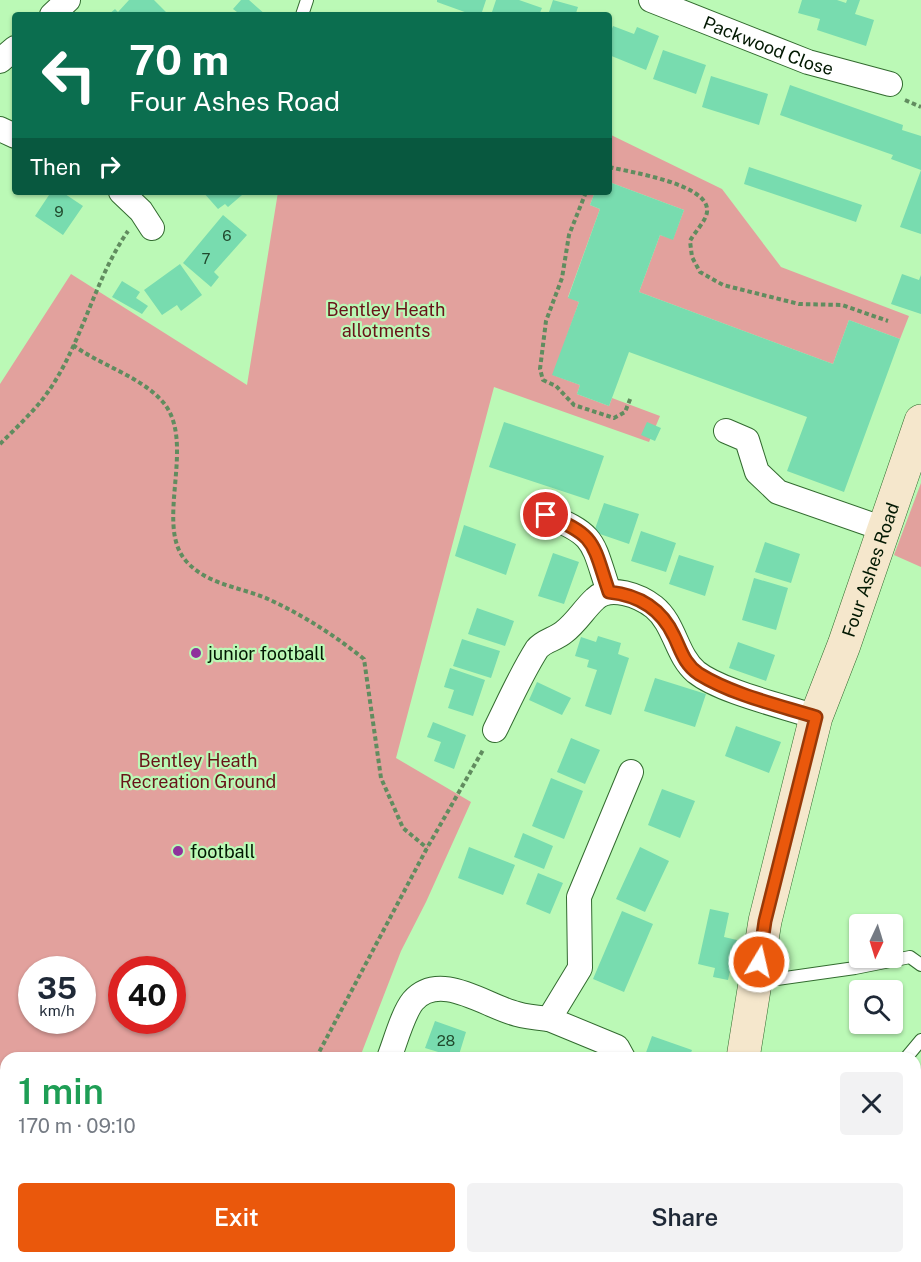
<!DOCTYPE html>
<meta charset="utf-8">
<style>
:root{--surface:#fff;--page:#f2f2f3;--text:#1f2937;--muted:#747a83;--accent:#ea580c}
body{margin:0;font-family:"Public Sans",sans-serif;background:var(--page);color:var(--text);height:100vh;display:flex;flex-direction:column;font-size:22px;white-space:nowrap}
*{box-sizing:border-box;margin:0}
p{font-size:20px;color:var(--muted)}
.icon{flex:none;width:33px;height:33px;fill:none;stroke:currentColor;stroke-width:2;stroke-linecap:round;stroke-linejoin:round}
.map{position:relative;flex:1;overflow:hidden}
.sheet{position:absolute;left:0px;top:1052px;width:921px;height:212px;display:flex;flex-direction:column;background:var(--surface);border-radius:18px 18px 0 0;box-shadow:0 2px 4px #0004}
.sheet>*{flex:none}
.guide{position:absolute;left:12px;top:12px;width:600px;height:183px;border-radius:6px;box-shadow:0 2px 4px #0004;background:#0b6e4f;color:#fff;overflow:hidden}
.needle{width:39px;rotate:184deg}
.fabs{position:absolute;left:849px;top:914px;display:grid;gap:12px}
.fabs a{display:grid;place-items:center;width:54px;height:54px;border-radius:6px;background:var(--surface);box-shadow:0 2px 4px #0004;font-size:30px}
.speed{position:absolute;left:18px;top:956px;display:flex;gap:12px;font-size:30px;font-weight:700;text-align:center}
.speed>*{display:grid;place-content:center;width:78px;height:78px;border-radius:50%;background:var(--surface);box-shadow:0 2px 4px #0004;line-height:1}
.speed small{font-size:15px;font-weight:400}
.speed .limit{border:9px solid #d22;background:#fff;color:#111}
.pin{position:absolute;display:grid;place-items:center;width:51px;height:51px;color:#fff;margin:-26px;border:3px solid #fff;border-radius:50%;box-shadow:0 2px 6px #0007}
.me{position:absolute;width:66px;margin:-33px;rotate:9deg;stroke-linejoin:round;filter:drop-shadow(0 0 4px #0008)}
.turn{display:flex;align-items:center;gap:21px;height:126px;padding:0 18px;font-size:27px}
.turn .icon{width:78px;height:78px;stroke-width:2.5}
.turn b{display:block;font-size:42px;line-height:51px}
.then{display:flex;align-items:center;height:57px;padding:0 18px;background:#0003;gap:12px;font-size:22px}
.round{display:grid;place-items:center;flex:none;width:63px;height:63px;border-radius:6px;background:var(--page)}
.overview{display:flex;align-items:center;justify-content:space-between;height:102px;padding:0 18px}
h1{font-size:36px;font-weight:600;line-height:45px;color:#1e9e55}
.action{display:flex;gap:12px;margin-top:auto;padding:12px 18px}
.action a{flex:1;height:69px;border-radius:6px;background:var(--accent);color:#fff;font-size:24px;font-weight:600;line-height:69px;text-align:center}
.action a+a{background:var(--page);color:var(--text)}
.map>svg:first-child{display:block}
.green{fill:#e2a19d;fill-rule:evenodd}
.building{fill:#78dcaf}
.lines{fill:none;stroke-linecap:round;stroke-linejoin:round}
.lane-casing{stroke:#326b2f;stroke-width:14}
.street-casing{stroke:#326b2f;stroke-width:26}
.secondary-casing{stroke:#326b2f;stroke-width:34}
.path{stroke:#618c5f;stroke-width:4;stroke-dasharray:4.5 3;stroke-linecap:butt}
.lane{stroke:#fff;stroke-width:12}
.street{stroke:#fff;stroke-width:24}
.secondary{stroke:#f5e7cc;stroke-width:33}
.route-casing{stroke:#983908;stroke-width:15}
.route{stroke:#ea580c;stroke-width:10}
.poi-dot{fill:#8f329c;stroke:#bbf9b6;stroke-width:2}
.labels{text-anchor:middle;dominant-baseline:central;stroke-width:4.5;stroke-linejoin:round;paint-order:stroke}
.number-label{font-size:15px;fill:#20492d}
.street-label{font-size:18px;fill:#021802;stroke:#bbf9b6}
.park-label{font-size:18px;fill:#681419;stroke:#bbf9b6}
.poi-label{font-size:18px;fill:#021802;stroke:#bbf9b6;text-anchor:start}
</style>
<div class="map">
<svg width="921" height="1262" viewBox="0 0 921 1262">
<rect width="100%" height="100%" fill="#bbf9b6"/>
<path class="green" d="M609,134l113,55 59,78 128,49 -9,23 -51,-19 -16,44 -194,-72 21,-57 13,4 11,-29 -75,-28z
M278,192h317l-5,13 10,4 -32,88 11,5 -26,73 27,10 -3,9 32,12 3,-8 48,18 -11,26 -155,-55 -98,371 75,44 -45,100 -25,49 -41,106 -354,1v199h338l5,5h-349v-878l71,-110 176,111zM32,969h50v51h-50zM122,969h50v51h-50z
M921,483v84l-27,-12z"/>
<path class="building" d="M129,0h25l12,12 -3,3h-55l7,-6 3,3z
M241,0h8l17,15h-25l-8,-6z
M437,0h49l-5,15h-8l-36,-13z
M496,0h23l23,8 -3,7h-48z
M553,0l25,7 -2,6 6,2h-34z
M802,0h35l9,3 1,-3h13l-5,14 19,6 -8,26 -49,-16 3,-11 -22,-6z
M613,26l21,8 3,-7 22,9 -13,34 -37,-15v-19z
M663,50l43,15 -10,29 -43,-15z
M711,76l57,18 -9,31 -57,-18z
M790,85l113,40 -1,5 19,6v98l-21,-7 21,-57 -30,-11 2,-4 -113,-40z
M749,167l113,38 -6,17 -112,-38z
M609,182l75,28 -11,30 -13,-5 -21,57 194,72 16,-44 51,19 -56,153 -57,-21 20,-54 -178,-65 -20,54 -32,-12 3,-9 -28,-10 27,-73 -11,-4 32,-89 -10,-4 5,-13h14z
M51,192h11l21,14 -20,29 -28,-19z
M203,192h36l3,3 -14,12 -3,-3 -7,5z
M223,215l24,20 -33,37 5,5 -8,10 -28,-24z
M180,264l22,31 -21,16 -4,-6 -15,10 -18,-25z
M902,274l17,6 2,-5v39l-30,-10z
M122,281l18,11 -4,6 12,8 -6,8 -30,-17z
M504,422l100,34 -15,44 -100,-33z
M647,422l14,6 -6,13 -14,-6z
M604,503l35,11 -10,30 -35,-12z
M464,525l52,19 -10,31 -51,-19z
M641,531l35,12 -10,29 -35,-11z
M765,542l35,12 -9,29 -36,-11z
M553,553l26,9 -15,42 -26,-8z
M679,555l35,11 -9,30 -36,-12z
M754,578l34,10 -12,42 -34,-10z
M477,608l37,13 -9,25 -37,-12z
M598,636l23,7 -3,11 11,4 -18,57 -26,-9 12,-36 -10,-3 2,-7 -14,-4 6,-19 15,5z
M462,639l38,12 -9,27 -38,-12z
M738,642l37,13 -9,26 -37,-13z
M450,668l35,12 -12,36 -25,-8 6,-18 -10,-3z
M655,678l51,16 -11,33 -51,-16z
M537,682l34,16 -9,17 -33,-15z
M433,722l33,13 -12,34 -20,-8 7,-19 -14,-5z
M736,726l45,16 -12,31 -44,-17z
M571,738l29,12 -15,34 -28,-12z
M551,778l32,13 -19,48 -32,-13z
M662,789l33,12 -15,37 -32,-13z
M523,833l30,13 -9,23 -30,-12z
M469,847l46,18 -12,30 -45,-17z
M640,847l29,14 -24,51 -29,-13z
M538,873l25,10 -13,31 -24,-10z
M710,909l19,4 -5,24 13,3 -9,40 -15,-3 2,-9 -17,-4z
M622,911l31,13 -29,68 -31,-13z
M435,1021l31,11 -8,26 -33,-10z
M652,1036l40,14 -3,8h-45z
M393,1257h42l-1,5 -40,-2z"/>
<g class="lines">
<defs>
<path id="lane" d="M302,15l5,-15
M757,982l98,-14 55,-11 11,8
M906,1058l15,-18"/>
<g id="street">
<path id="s1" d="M651,0l157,62 82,22"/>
<path d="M52,15l16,-15"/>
<path d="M0,61l15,-13"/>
<path d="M0,129l15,7"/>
<path d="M121,192l20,19 11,17"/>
<path d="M726,431l21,9 10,32 21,20 106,37"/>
<path d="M546,515c51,20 46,27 63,77"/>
<path d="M495,730c13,-26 26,-56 42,-81 6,-8 19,-10 27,-17 13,-10 20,-23 31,-33 15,-15 45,-3 59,8 21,17 22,48 42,65 25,20 88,34 120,45"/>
<path d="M549,1019l68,28 6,11"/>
<path d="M389,1058c6,-15 14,-45 24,-57 27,-31 74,6 104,13 10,3 22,4 32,5l31,-51 -1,-71 52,-125"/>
<path d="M375,1257l5,5"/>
<path d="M551,1257l154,5"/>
<path d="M473,1262l3,-5"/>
</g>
<g id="secondary">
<path id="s2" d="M743,1058l22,-137 51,-204 28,-72 77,-224"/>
<path d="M729,1257v5"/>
</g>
</defs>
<use href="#lane" class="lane-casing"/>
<use href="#street" class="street-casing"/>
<use href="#secondary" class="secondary-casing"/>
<path class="path" d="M905,100l16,7
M609,167c20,5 102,17 98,45 -1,9 -13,21 -17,29l2,16 8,15 23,13 76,19 43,1 46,16
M586,192l-17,43 -7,43 -16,43 -6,48 3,11 13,6 18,19 40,13 11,-6 6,-15
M73,345c27,20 66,31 88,55 38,39 -8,124 25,161 21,24 55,26 82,38 35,16 66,36 96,60l17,119 22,50 24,20
M0,444c14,-14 29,-28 42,-44 39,-50 50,-117 86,-169
M316,1058l111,-210 56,-98
M198,1262l3,-5"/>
<use href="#lane" class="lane"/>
<use href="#street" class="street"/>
<use href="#secondary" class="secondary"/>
</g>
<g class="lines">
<defs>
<path id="route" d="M546,515c51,21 46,27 63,77 29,3 52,16 65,44 7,14 10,28 25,38 34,21 79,31 117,43l-51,204 -6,41"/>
</defs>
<use href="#route" class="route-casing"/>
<use href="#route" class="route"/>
</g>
<g class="poi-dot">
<circle cx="196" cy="653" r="6"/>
<circle cx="178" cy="851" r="6"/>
</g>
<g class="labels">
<g class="number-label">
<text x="59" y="211">9</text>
<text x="227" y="235">6</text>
<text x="206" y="258">7</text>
<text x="446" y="1040">28</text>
</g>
<g class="street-label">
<text stroke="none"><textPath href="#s1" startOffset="126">Packwood Close</textPath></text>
<text stroke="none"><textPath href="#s2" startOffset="506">Four Ashes Road</textPath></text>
</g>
<g class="park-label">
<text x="386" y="309">Bentley Heath<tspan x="386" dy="21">allotments</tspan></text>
<text x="198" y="760">Bentley Heath<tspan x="198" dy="21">Recreation Ground</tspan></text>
</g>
<g class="poi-label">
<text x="208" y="653">junior football</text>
<text x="190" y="851">football</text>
</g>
</g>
</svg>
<div class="fabs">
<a><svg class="needle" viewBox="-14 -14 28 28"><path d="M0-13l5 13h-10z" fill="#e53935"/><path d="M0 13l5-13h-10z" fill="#747a83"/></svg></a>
<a><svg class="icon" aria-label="search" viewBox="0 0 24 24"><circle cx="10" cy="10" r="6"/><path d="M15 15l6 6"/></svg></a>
</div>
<div class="speed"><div>35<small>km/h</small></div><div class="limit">40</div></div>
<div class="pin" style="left:546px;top:515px;background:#d93025"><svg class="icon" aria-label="arrive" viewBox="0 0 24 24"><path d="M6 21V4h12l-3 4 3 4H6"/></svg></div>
<svg class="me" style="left:759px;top:962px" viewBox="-20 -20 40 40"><circle r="17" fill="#ea580c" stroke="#fff" stroke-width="3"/><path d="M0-11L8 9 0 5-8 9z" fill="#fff"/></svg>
<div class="guide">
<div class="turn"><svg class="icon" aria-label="left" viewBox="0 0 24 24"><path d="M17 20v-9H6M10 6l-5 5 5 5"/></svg><div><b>70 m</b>Four Ashes Road</div></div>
<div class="then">Then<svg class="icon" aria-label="right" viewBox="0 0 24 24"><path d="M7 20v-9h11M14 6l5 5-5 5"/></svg></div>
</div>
<section class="sheet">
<div class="overview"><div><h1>1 min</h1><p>170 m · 09:10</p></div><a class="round"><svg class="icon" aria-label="close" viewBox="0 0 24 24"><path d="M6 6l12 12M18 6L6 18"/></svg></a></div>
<div class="action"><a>Exit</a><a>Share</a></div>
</section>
</div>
